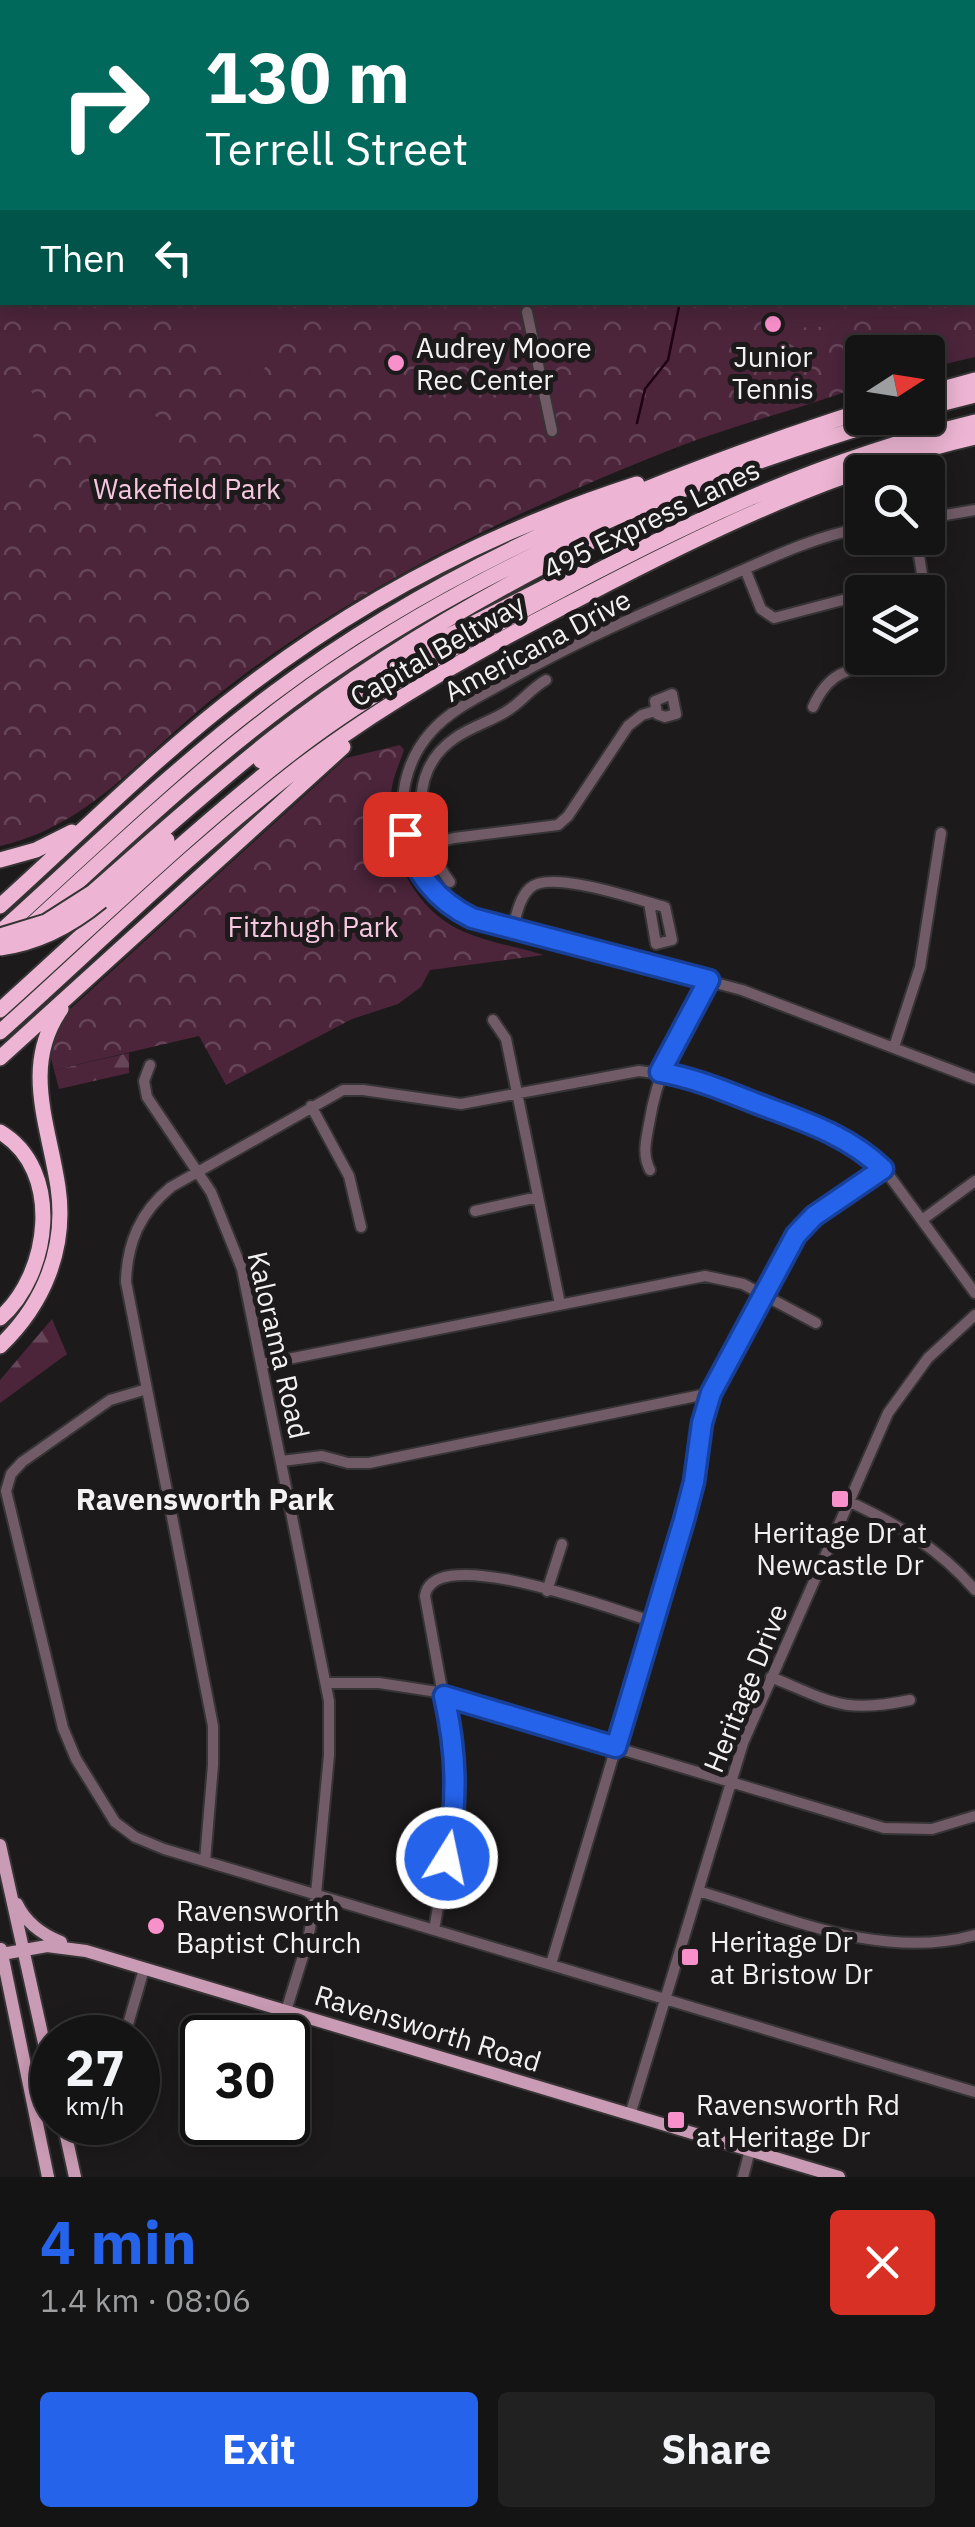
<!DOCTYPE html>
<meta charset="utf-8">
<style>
:root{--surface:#151414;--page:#222122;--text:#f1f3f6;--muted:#9d9ea0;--line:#343334;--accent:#2563eb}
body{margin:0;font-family:"IBM Plex Sans",sans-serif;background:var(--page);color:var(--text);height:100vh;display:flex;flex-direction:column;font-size:38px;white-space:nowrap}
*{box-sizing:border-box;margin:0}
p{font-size:32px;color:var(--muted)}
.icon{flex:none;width:55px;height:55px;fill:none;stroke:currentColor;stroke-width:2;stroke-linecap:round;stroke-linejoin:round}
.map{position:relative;height:2177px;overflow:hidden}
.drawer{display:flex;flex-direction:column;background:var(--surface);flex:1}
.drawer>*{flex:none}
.top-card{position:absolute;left:0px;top:0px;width:975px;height:305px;box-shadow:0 5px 25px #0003,0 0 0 2px var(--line);background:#00695c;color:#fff;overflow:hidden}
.needle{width:65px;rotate:78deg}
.controls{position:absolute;left:845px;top:335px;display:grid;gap:20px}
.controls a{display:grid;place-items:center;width:100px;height:100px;border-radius:10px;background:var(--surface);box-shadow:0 5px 25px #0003,0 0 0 2px var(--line);font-size:50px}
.speed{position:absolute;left:30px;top:2015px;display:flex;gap:20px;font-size:50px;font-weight:700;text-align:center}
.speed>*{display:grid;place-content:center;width:130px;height:130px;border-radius:50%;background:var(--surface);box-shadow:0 5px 25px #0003,0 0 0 2px var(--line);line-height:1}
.speed small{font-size:25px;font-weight:400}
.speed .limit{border:5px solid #111;border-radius:15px;background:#fff;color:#111}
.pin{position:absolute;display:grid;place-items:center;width:85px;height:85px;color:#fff;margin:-42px;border-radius:20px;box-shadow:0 5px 15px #0006}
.me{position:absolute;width:110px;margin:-55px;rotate:10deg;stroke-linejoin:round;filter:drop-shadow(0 0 8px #0008)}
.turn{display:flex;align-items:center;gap:35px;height:210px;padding:0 40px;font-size:45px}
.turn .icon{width:130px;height:130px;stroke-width:2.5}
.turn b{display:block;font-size:70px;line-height:85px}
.then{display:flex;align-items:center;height:95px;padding:0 40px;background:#0003;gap:20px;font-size:38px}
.round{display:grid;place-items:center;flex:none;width:105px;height:105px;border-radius:10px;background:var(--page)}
.summary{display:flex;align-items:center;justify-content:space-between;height:170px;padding:0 40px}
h1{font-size:60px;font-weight:700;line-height:75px;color:var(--accent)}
.action{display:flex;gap:20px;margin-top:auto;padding:20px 40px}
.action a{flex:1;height:115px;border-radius:10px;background:var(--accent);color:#fff;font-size:40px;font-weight:700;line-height:115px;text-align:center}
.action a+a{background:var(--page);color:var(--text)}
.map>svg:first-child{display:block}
.forest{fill:url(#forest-firs)}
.park{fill:url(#park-crowns)}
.pitch{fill:#4c253b}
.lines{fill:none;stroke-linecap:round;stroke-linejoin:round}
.stream{stroke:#200013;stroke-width:2.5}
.river{stroke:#200013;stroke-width:15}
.minor-casing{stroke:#363435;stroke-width:14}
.major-casing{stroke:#363435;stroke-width:16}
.highway-casing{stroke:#363435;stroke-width:19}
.minor{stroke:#715b66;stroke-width:10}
.major{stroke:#ca9bb4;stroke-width:12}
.highway{stroke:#edb5d3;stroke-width:15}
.highway-bridge-casing{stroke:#363435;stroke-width:19;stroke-linecap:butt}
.highway-bridge{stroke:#edb5d3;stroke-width:15}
.route-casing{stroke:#184099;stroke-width:25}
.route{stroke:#2563eb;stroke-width:18}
.poi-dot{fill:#f890cb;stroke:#1c1a1b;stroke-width:4}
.labels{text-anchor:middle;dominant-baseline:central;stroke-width:10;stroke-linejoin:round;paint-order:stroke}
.poi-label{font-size:28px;fill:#f3f2f2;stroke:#1c1a1b;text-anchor:start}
.park-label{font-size:28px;fill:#f7c7e0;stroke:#1c1a1b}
.street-label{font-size:28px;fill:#f3f2f2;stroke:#1c1a1b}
.neighbourhood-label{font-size:30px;font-weight:bold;fill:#f3f2f2;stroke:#1c1a1b}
</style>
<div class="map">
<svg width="975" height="2177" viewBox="0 0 975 2177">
<defs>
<pattern id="forest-firs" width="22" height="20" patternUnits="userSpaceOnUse" patternTransform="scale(2.5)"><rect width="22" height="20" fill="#4c253b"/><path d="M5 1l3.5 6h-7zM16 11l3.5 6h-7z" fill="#664558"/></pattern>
<pattern id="park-crowns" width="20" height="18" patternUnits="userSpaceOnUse" patternTransform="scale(2.5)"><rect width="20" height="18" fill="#4c253b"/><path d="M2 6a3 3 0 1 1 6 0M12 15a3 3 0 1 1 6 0" fill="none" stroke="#664558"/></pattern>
</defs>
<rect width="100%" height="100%" fill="#1c1a1b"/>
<path class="forest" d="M129,1053v20l-70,16 -5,-19z
M52,1319l15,35 -67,49v-23z"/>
<path class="park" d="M35,0h940v357l-47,11v-16h-66v34c-61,23 -126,38 -187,62 -123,48 -243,104 -354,174 -43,27 -85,57 -123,89 -62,53 -116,117 -198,135v-814l2,-1v271h970v-300h-937z
M400,745l4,5c-4,12 -10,25 -12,37 -9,55 17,120 70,144 25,11 55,16 82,24l-114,15 -9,17 -23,17 -46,15 -126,66 -27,-49 -145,34 -5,-20 19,-39 278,-253z"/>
<path class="pitch" d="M211,303h62c7,27 2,51 -14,74l-25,-12 -40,-34v-8z
M837,303l1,23 -46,2 -2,-23z
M15,390l17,2 3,26 -5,52 -7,6 -23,-2v-81z
M110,396c46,7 76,41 71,88l-21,3 -57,-7 -6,-6 5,-52z"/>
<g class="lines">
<path class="stream" d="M972,62h3
M637,423l8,-34 23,-29 12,-58"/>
<path class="river" d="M859,0l7,2
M81,2l2,-2
M972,14h3
M0,27l2,-1"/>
<defs>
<path id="minor" d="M527,312l25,119
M928,518l47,-8
M862,528c-50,9 -96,32 -142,52 -73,31 -145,62 -213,101 -26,15 -56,28 -76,51 -26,29 -34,69 -25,107 8,35 34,63 65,79l271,72 233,89
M916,538l9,54
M745,569l16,40 13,9 84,-22
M928,611v29
M672,694l4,20 -11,3 -8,-3 -2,-13z
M813,707c22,-50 55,-35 98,-49
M409,850l45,-12 104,-13 10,-9 60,-90 14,-11 13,-4
M450,882c-32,-42 -46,-109 5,-144 17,-12 38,-17 55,-29 13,-9 22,-21 36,-29
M512,931c4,-14 7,-33 18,-43 20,-19 108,12 135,19l7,33 -16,4 -7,-41
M493,1020l13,19 54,265
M894,1047l26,-80 21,-134
M150,1065l-6,16 3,16 64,95 31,77 87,432v54l-13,139 -8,46 -22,71
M311,1106l38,70 12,51
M650,1170c-8,-16 -4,-29 -1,-46 10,-61 31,-91 60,-144
M475,1211l63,-14
M922,1220l53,-39
M263,1364l442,-88 38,8 73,39
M147,1389l-37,11 -88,62 -11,12 -5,17 57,237 13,31 39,63 20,15 29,12 811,243
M282,1461l40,-5 26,7h21l342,-70
M848,1501c49,23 91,47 127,89
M547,1591l15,-47
M771,1677c61,25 72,37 139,23
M326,1683h53l65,10
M444,1696l440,132 48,1 43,-13
M205,1861l8,-96v-39l-87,-444c1,-39 14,-70 45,-95l172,-97h20l98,14 178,-33 54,7 132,52 45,27 18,17 87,119
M698,1891c89,26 184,70 277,44
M434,1930l21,-121 1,-42 -31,-171c8,-56 194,16 229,26
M551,1964l133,-444 10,-38 8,-59 9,-30 85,-158 18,-19 69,-47
M124,2038l20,-69
M630,2115l113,-372 145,-330 40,-55 47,-43
M743,2177l7,-27"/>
<path id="major" d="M0,1845l52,234
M17,1904c9,19 24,30 44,38
M1,1949l47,228
M2,1954l45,-8 39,5 753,226
M63,2122l12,55"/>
<path id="highway" d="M928,393l47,-13
M928,407l47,-12
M261,761l154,-108 164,-83
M0,860l36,-10 36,-18
M93,892c59,-52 118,-105 180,-154 99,-78 210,-143 323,-199
M101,901l66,-61
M0,906c81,-73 159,-152 246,-218 117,-90 251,-159 391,-204
M29,927c96,-88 192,-180 300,-254 170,-116 368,-197 564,-255
M0,932c90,-81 178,-168 275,-240 174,-130 383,-215 587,-281
M0,1010c98,-88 198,-186 302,-265 73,-55 153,-98 233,-141 147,-79 277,-142 440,-182
M0,1032c99,-89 195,-184 300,-265 89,-68 185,-120 284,-171 126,-66 252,-127 391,-159
M0,1058l343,-311
M0,1132c64,38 50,143 0,186
M0,1346c44,-42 67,-98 58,-159 -9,-62 -37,-121 3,-178"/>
</defs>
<use href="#minor" class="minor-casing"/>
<use href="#major" class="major-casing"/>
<use href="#highway" class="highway-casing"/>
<use href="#minor" class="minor"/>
<use href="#major" class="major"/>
<use href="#highway" class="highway"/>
<defs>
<path id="highway-bridge" d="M0,936l46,-14 47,-30
M0,948c38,-5 72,-23 101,-47"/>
</defs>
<use href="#highway-bridge" class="highway-bridge-casing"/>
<use href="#highway-bridge" class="highway-bridge"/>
</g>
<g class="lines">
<defs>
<path id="route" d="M405,834c8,38 32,67 67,84l237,62 -49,92c34,6 65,19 98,32 45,17 90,31 125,65l-69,47 -18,19 -85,158 -9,30 -8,59 -10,38 -68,227 -172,-51c13,57 14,105 3,162"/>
</defs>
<use href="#route" class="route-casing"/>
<use href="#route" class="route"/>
</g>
<g class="poi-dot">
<circle cx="773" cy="324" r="10"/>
<circle cx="396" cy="363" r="10"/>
<rect x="830" y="1489" width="20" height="20" rx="5"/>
<circle cx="156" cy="1926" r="10"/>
<rect x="680" y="1947" width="20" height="20" rx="5"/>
<rect x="666" y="2110" width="20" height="20" rx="5"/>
</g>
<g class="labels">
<g class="poi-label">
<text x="416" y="347">Audrey Moore<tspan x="416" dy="32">Rec Center</tspan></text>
<text x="773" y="356" text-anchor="middle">Junior<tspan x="773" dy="32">Tennis</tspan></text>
<text x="840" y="1532" text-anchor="middle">Heritage Dr at<tspan x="840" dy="32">Newcastle Dr</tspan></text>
<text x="176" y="1910">Ravensworth<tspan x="176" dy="32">Baptist Church</tspan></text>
<text x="710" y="1941">Heritage Dr<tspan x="710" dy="32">at Bristow Dr</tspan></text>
<text x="696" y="2104">Ravensworth Rd<tspan x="696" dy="32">at Heritage Dr</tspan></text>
</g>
<g class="park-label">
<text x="187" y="488">Wakefield Park</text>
<text x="313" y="926">Fitzhugh Park</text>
</g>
<g class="street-label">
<text transform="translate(651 519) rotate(-26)">495 Express Lanes</text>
<text transform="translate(537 645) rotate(-28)">Americana Drive</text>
<text transform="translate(437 650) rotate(-30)">Capital Beltway</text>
<text transform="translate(279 1345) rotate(77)">Kalorama Road</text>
<text transform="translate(745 1688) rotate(-68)">Heritage Drive</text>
<text transform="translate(428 2028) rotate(17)">Ravensworth Road</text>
</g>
<g class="neighbourhood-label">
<text x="205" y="1498">Ravensworth Park</text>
</g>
</g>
</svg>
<div class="controls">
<a><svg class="needle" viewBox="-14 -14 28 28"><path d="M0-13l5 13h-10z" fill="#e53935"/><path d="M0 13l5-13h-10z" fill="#9d9ea0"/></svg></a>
<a><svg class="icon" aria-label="search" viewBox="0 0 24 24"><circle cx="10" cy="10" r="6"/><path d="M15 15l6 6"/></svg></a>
<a><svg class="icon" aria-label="layers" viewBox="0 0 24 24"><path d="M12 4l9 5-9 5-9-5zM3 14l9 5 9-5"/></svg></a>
</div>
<div class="speed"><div>27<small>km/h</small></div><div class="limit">30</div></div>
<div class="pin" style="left:405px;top:834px;background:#d93025"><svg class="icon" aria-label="arrive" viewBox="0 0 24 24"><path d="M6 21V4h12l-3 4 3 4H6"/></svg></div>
<svg class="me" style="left:447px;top:1858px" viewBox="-20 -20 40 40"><circle r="17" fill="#2563eb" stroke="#fff" stroke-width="3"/><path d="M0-11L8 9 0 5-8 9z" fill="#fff"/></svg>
<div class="top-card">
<div class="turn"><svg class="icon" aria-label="right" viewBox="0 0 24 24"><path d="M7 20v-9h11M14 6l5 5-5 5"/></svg><div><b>130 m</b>Terrell Street</div></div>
<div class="then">Then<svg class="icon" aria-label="left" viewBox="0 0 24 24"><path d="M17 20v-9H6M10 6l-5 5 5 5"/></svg></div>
</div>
</div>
<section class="drawer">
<div class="summary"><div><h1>4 min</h1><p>1.4 km · 08:06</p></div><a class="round" style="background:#d93025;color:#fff"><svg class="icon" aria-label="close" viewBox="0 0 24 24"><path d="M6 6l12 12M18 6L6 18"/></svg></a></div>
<div class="action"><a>Exit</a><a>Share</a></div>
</section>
